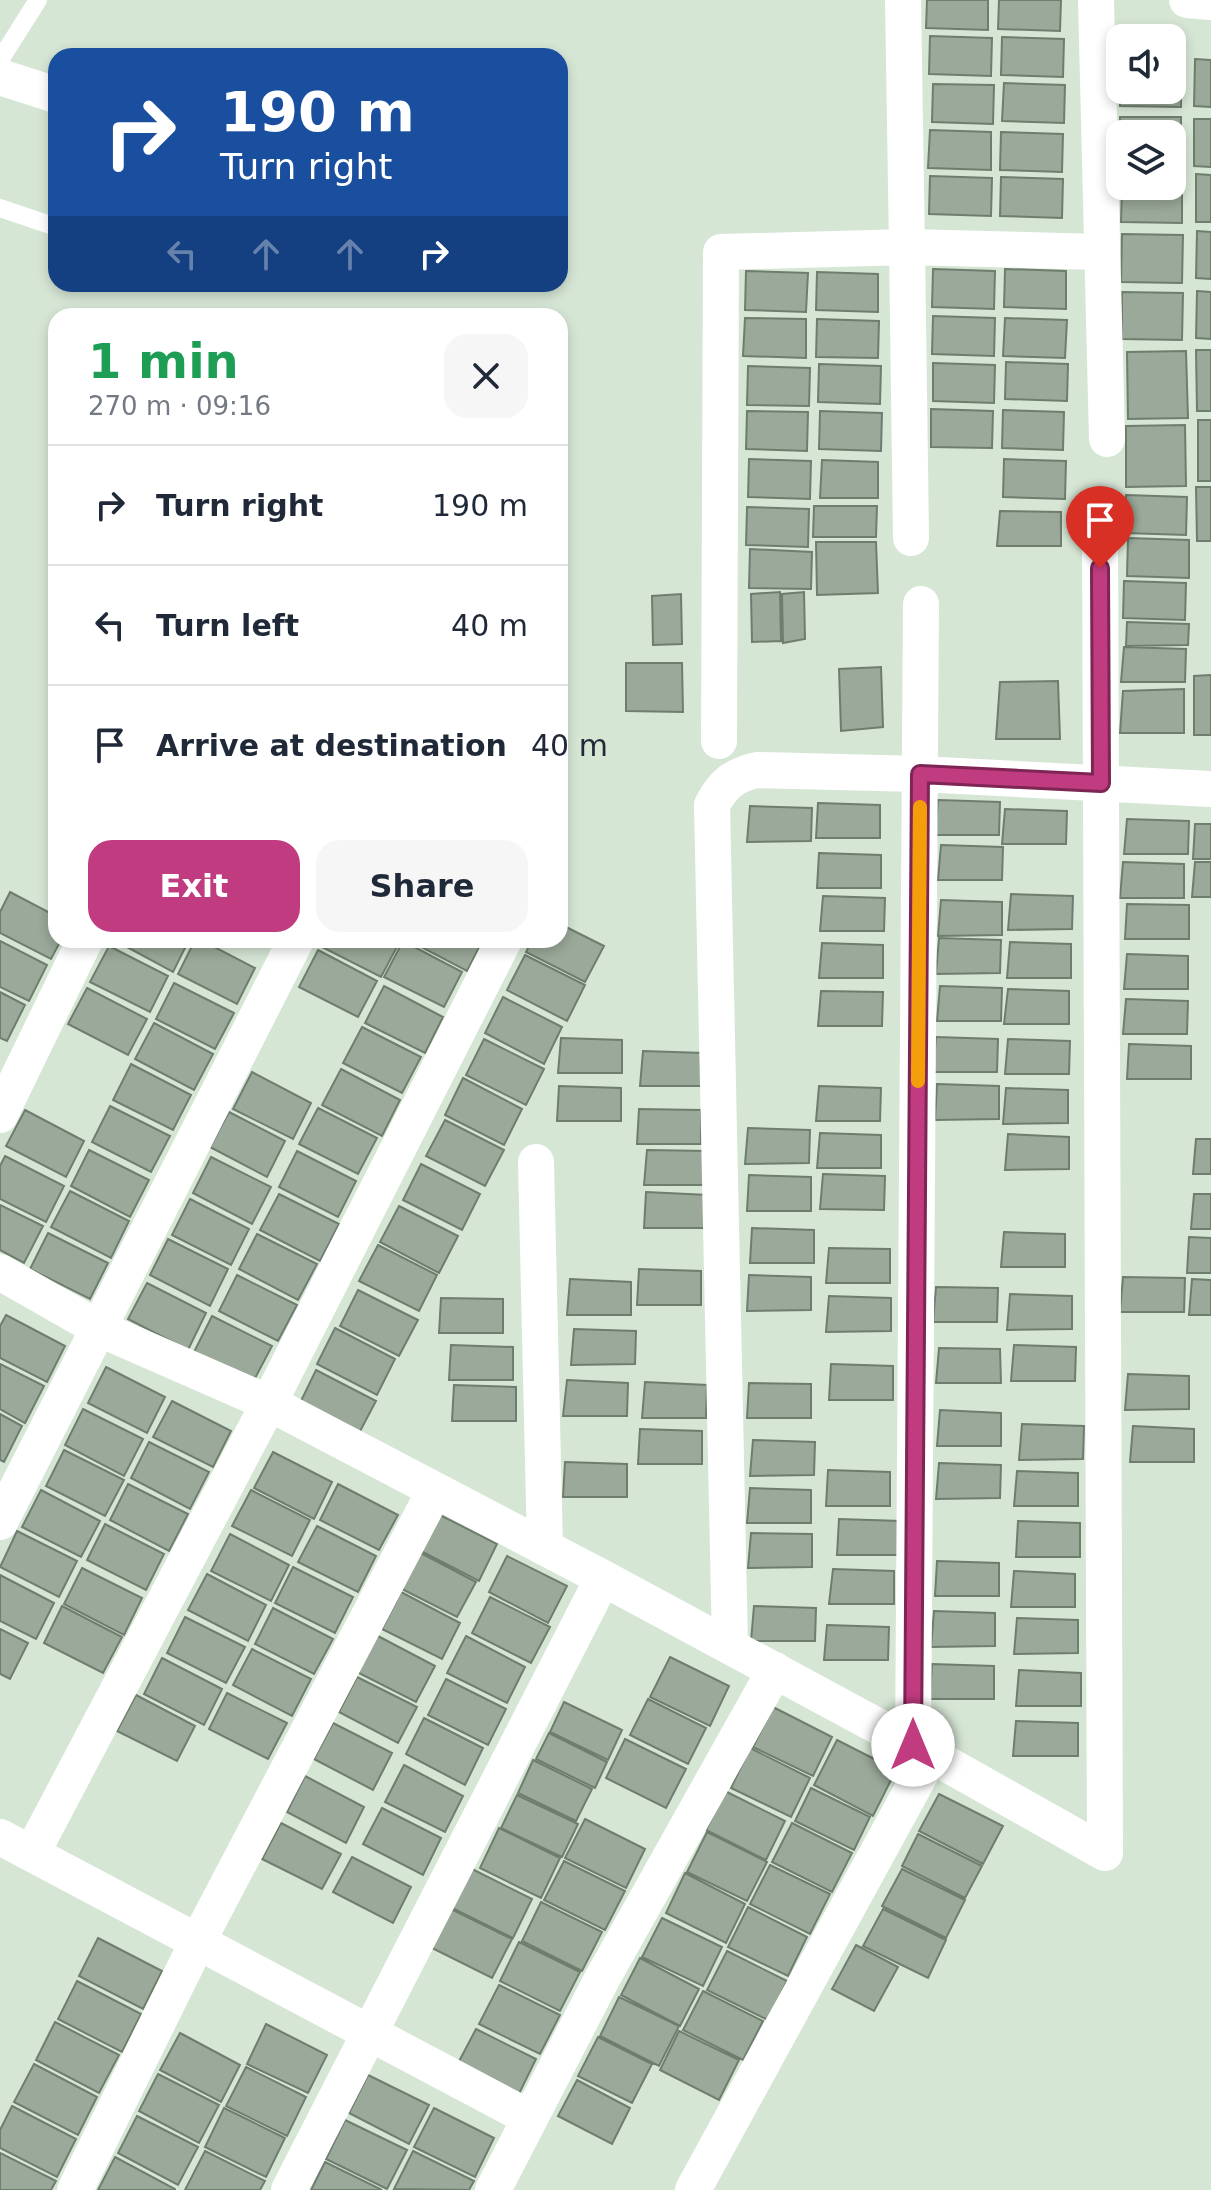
<!DOCTYPE html>
<meta charset="utf-8">
<style>
:root{--surface:#fff;--page:#f6f6f7;--text:#1f2937;--muted:#747a83;--line:#e0e1e3;--accent:#c03b7f}
body{margin:0;font-family:"DejaVu Sans",sans-serif;background:var(--page);color:var(--text);height:100vh;display:flex;flex-direction:column;font-size:30px;white-space:nowrap}
*{box-sizing:border-box;margin:0}
p{font-size:26px;color:var(--muted)}
.icon{flex:none;width:44px;height:44px;fill:none;stroke:currentColor;stroke-width:2;stroke-linecap:round;stroke-linejoin:round}
.map{position:relative;flex:1;overflow:hidden}
.sheet{position:absolute;left:48px;top:308px;width:520px;height:640px;display:flex;flex-direction:column;background:var(--surface);border-radius:24px;box-shadow:0 4px 12px #0003}
.sheet>*{flex:none}
.hud{position:absolute;left:48px;top:48px;width:520px;height:244px;border-radius:24px;box-shadow:0 4px 12px #0003;background:#1a4fa0;color:#fff;overflow:hidden}
.tools{position:absolute;left:1106px;top:24px;display:grid;gap:16px}
.tools a{display:grid;place-items:center;width:80px;height:80px;border-radius:16px;background:var(--surface);box-shadow:0 4px 12px #0003;font-size:40px}
.pin{position:absolute;display:grid;place-items:center;width:68px;height:68px;color:#fff;margin:-82px -34px;border-radius:50% 50% 50% 0;rotate:-45deg;box-shadow:0 0 8px #0007}
.pin .icon{rotate:45deg}
.me{position:absolute;width:88px;margin:-44px;rotate:0deg;stroke-linejoin:round;filter:drop-shadow(0 0 6px #0008)}
.turn{display:flex;align-items:center;gap:28px;height:168px;padding:0 40px;font-size:36px}
.turn .icon{width:104px;height:104px;stroke-width:2.5}
.turn b{display:block;font-size:56px;line-height:68px}
.lanes{display:flex;align-items:center;height:76px;padding:0 40px;background:#0003;justify-content:center;gap:40px;direction:ltr}
.lanes .off{opacity:.35}
.round{display:grid;place-items:center;flex:none;width:84px;height:84px;border-radius:24px;background:var(--page)}
.overview{display:flex;align-items:center;justify-content:space-between;height:136px;padding:0 40px}
h1{font-size:48px;font-weight:700;line-height:60px;color:#1e9e55}
.action{display:flex;gap:16px;margin-top:auto;padding:16px 40px}
.action a{flex:1;height:92px;border-radius:24px;background:var(--accent);color:#fff;font-size:32px;font-weight:700;line-height:92px;text-align:center}
.action a+a{background:var(--page);color:var(--text)}
ul{padding:0;list-style:none}
li{display:flex;align-items:center;gap:24px;height:120px;padding:0 40px;border-top:2px solid var(--line)}
li div{flex:1}
li b{display:block;font-size:30px}
li em{font-style:normal}
.map>svg:first-child{display:block}
.building{fill:#9aa999;stroke:#6f7d6e;stroke-width:2}
.lines{fill:none;stroke-linecap:round;stroke-linejoin:round}
.service{stroke:#fff;stroke-width:18}
.minor{stroke:#fff;stroke-width:36}
.route-casing{stroke:#7d2653;stroke-width:20}
.route{stroke:#c03b7f;stroke-width:14}
.slow{stroke:#f59e0b;stroke-width:14}
</style>
<div class="map">
<svg width="1211" height="2190" viewBox="0 0 1211 2190">
<rect width="100%" height="100%" fill="#d6e6d5"/>
<path class="building" d="M927,0h61v30l-62,-2z
M999,0h62l-1,31 -62,-2z
M930,36l62,2 -1,38 -62,-2z
M1002,37l62,2 -1,38 -62,-2z
M1195,59l16,1v47l-17,-1z
M1172,60h9v47l-61,-1v-16h52z
M1004,83l61,2 -1,38 -62,-2z
M933,84l61,1 -1,39 -61,-2z
M1120,117h61v48h-9v-31h-52v30z
M1194,119h17v48l-17,-1z
M930,130l61,2v38l-63,-2z
M1001,132l62,2 -1,38 -62,-2z
M1196,174l15,1v47h-15z
M930,176l62,2 -1,38 -62,-2z
M1172,176h10v47l-61,-1 1,-36h50z
M1001,177l62,2 -1,39 -62,-2z
M1197,231l14,1v47l-15,-1z
M1122,234l61,1 -1,48 -61,-1z
M933,269l62,2 -1,38 -62,-2z
M1005,269l61,2v38l-62,-2z
M746,271l62,2 -2,39 -61,-2z
M817,272l61,2v38l-62,-2z
M1197,291l14,1v47l-15,-1z
M1122,292l61,1 -1,47 -60,-1z
M933,316l62,2 -1,38 -62,-2z
M745,318l61,1v39l-63,-2z
M1005,318l62,2 -2,38 -62,-2z
M817,319l62,2 -1,37 -62,-1z
M1196,350h15v61h-14z
M1186,351l2,67 -60,1 -1,-67z
M1006,362l62,2 -1,37 -62,-2z
M933,363l62,2 -1,38 -61,-2z
M819,364l62,2 -1,38 -62,-2z
M748,366l62,2 -1,38 -62,-1z
M931,409l62,2 -1,37 -61,-1z
M1003,410l61,2 -1,38 -61,-2z
M747,411l61,1 -1,39 -61,-2z
M820,411l62,2 -1,38 -62,-2z
M1198,420h13v61h-13z
M1185,425l1,61 -60,1v-61z
M749,459l62,2 -1,38 -62,-2z
M1004,459l62,2 -1,38 -62,-2z
M822,460l56,2v36h-58z
M1196,487h15v54h-14z
M1126,495l61,2 -1,38 -62,-2z
M814,506h63l-1,31h-63z
M747,507l62,2 -1,38 -62,-2z
M1000,511l61,1v34h-64z
M1128,538l61,2v38l-62,-2z
M816,542h60l2,51 -61,2z
M750,549l62,3 -1,37 -62,-1z
M1124,581l62,2 -1,37 -62,-2z
M780,592l1,49 -29,1 -1,-48z
M804,592l1,47 -22,4 -1,-49z
M681,594l1,50 -29,1 -1,-49z
M1127,622l62,2 -1,21 -62,1z
M1124,647l62,2 -1,33h-64z
M626,663h56l1,49 -57,-1z
M881,667l2,60 -42,4 -2,-62z
M1211,675v60h-17v-59z
M1058,681l2,58h-64l4,-57z
M1184,689v44h-64l3,-42z
M938,800l62,2 -1,33h-64z
M818,803l62,2v33h-64z
M750,806l62,2 -1,33 -64,1z
M1005,809l62,2 -1,33h-64z
M1127,819l62,2 -1,33h-64z
M1195,824h16v35h-18z
M941,845l62,2 -1,33h-64z
M819,853l62,2v33h-64z
M1123,862l61,2v34h-64z
M1195,862h16v35h-19z
M10,892l46,24v24h5l-10,19 -51,-26v-21z
M1011,894l62,2 -1,33 -64,1z
M823,896l62,2 -1,33h-64z
M941,900l61,2v33l-64,1z
M1127,904l62,1v34h-64z
M560,924l44,22 -19,36 -59,-30 6,-12h28z
M939,938l62,2 -1,33 -64,1z
M114,940h75l-16,32z
M195,940h6l54,28 -18,36 -59,-30z
M325,940h73l2,1 -19,36 -59,-30z
M408,940h75l-16,31z
M0,941l47,24 -18,36 -29,-14z
M403,941l59,31 -18,35 -60,-30z
M1010,942l61,2v34h-64z
M822,943l61,2v33h-64z
M109,946l59,30 -18,36 -60,-30z
M318,950l59,31 -19,36 -59,-30z
M1127,954l61,2v33h-64z
M525,955l60,30 -18,36 -60,-31z
M174,983l60,30 -19,36 -59,-30z
M384,986l59,31 -18,36 -60,-30z
M940,986l62,2 -1,33h-64z
M87,988l60,31 -19,36 -60,-31z
M1008,989l61,2v33h-65z
M821,991l62,1 -1,34h-64z
M0,992l25,13 -18,36 -7,-3z
M503,997l59,30 -18,37 -59,-31z
M1126,999l62,2 -1,33h-64z
M154,1023l59,31 -19,36 -59,-31z
M362,1027l59,30 -19,36 -59,-30z
M936,1037l62,2 -1,33h-64z
M561,1038l61,2v33h-64z
M484,1039l60,30 -18,36 -60,-30z
M1008,1039l62,2 -1,33h-64z
M1129,1044l62,2v33h-64z
M643,1051l61,2v33h-64z
M131,1064l60,31 -18,35 -60,-30z
M341,1069l59,31 -18,36 -60,-31z
M252,1072l59,31 -18,36 -60,-30z
M463,1078l59,31 -18,36 -59,-30z
M937,1084l62,2v33l-64,1z
M559,1086l62,2v33h-64z
M819,1086l62,2 -1,33h-64z
M1006,1088l62,2v33l-65,1z
M110,1106l60,30 -19,36 -59,-30z
M318,1108l59,30 -19,36 -59,-30z
M639,1109l62,1v34h-64z
M25,1110l59,31 -18,36 -60,-31z
M229,1112l56,29 -18,36 -57,-30z
M445,1120l59,30 -19,36 -59,-30z
M748,1128l62,2 -1,33 -64,1z
M820,1133l61,2v33h-64z
M1008,1134l61,3v32l-64,1z
M1196,1139h15v35h-18z
M89,1150l60,30 -19,37 -59,-31z
M647,1150l61,1 1,34h-65z
M297,1151l59,30 -18,36 -59,-30z
M5,1156l59,30 -18,36 -46,-23v-33z
M211,1157l60,30 -19,37 -59,-31z
M421,1164l59,30 -18,36 -59,-30z
M823,1174l62,2 -1,34 -64,-1z
M749,1175l62,2v34h-64z
M70,1191l59,30 -18,37 -60,-31z
M646,1192l62,3v33h-64z
M279,1194l60,30 -19,37 -60,-31z
M1194,1194h17v35h-20z
M190,1199l59,30 -18,36 -59,-30z
M0,1205l43,21 -19,37 -24,-13z
M399,1206l59,30 -19,37 -59,-31z
M752,1228l62,2v33h-64z
M1004,1232l61,2v33h-64z
M48,1233l60,30 -18,36 -60,-30z
M257,1234l60,30 -19,36 -59,-31z
M1189,1237l22,1v35h-24z
M168,1239l60,30 -18,37 -60,-31z
M378,1245l59,30 -18,36 -60,-30z
M829,1248l61,1v34h-64z
M639,1269l62,2v34h-64z
M237,1275l60,30 -19,36 -59,-30z
M749,1275l62,2v33l-64,1z
M1123,1277l62,1 -1,34h-64z
M570,1279l61,3v33h-64z
M1192,1279l19,1v35h-22z
M147,1283l59,30 -18,37 -60,-31z
M936,1287l62,1 -1,34h-64z
M358,1290l60,30 -19,36 -59,-30z
M1010,1294l62,2v33l-65,1z
M829,1296l62,2v33l-65,1z
M441,1298l62,1v34h-64z
M6,1315l59,31 -18,36 -47,-24v-32z
M212,1316l60,30 -19,36 -59,-30z
M335,1328l60,31 -18,36 -60,-31z
M574,1329l62,2 -1,33 -64,1z
M451,1345l62,2v33h-64z
M1014,1345l62,2 -1,34h-64z
M939,1348l61,1 1,34h-65z
M0,1364l44,22 -19,37 -25,-14z
M831,1364l62,2v34h-64z
M106,1367l59,30 -18,36 -59,-30z
M316,1370l60,31 -19,36 -59,-30z
M1128,1374l61,2v33l-64,1z
M567,1380l61,3 -1,33h-64z
M645,1382l62,3 -1,33h-64z
M749,1383l62,1v34h-64z
M454,1385l62,2v34h-64z
M172,1401l59,30 -18,36 -60,-30z
M83,1409l60,30 -19,37 -59,-31z
M940,1410l61,3v33h-64z
M0,1414l22,12 -18,36 -4,-2z
M1022,1424l62,2 -1,33 -64,1z
M1133,1426l61,3v33h-64z
M640,1429l62,2v33h-64z
M753,1440l62,2 -1,33 -64,1z
M149,1442l60,30 -19,37 -59,-31z
M64,1450l60,30 -19,36 -59,-30z
M273,1452l59,30 -18,37 -60,-31z
M565,1462l62,2v33h-64z
M939,1463l62,2 -1,33 -64,1z
M828,1470l62,2v34h-64z
M1017,1471l61,2v33h-64z
M128,1484l60,30 -19,37 -59,-31z
M338,1484l60,31 -19,35 -59,-30z
M750,1488l61,2v33h-64z
M41,1490l59,31 -19,36 -59,-30z
M251,1490l59,30 -18,36 -60,-30z
M438,1514l59,30 -18,37 -60,-31z
M839,1519l62,2v34h-64z
M1018,1521l62,2v34h-64z
M105,1524l59,30 -18,36 -59,-30z
M317,1526l59,30 -18,36 -60,-30z
M17,1531l60,30 -18,36 -59,-30z
M751,1533l61,1v33l-64,1z
M230,1534l59,31 -18,36 -60,-30z
M417,1551l59,31 -19,35 -59,-30z
M507,1556l60,30 -19,37 -59,-31z
M937,1561l62,2v33h-64z
M293,1567l60,30 -18,36 -60,-30z
M82,1568l60,30 -18,37 -60,-31z
M833,1569l61,2v33h-65z
M1014,1571l61,3v33h-64z
M207,1574l59,31 -18,36 -60,-31z
M0,1575l54,28 -18,36 -36,-18z
M401,1592l59,31 -18,36 -60,-30z
M490,1597l60,30 -19,36 -59,-30z
M62,1606l60,31 -19,36 -59,-30z
M754,1606l62,2 -1,33h-64z
M273,1608l60,31 -19,35 -59,-30z
M934,1611l61,2v33l-64,1z
M185,1617l60,30 -19,36 -59,-30z
M1017,1618l61,2v33l-64,1z
M827,1625l62,2 -1,33h-64z
M0,1629l28,14 -18,36 -10,-5z
M376,1635l59,31 -19,36 -59,-30z
M466,1636l59,31 -18,36 -60,-30z
M252,1649l59,30 -19,37 -59,-31z
M670,1657l59,29 -19,40 -60,-29z
M162,1658l60,31 -18,36 -60,-31z
M932,1664l62,2v33h-64z
M1019,1670l62,3v33h-65z
M357,1677l60,30 -19,36 -59,-31z
M446,1679l60,30 -18,36 -60,-30z
M227,1693l60,30 -19,36 -59,-30z
M136,1695l59,31 -18,35 -60,-30z
M648,1699l58,29 -18,36 -58,-29z
M564,1702l58,28 -14,30 -58,-28z
M773,1707l59,30 -19,39 -60,-29z
M424,1718l59,30 -18,37 -59,-31z
M1016,1721l62,2v33h-65z
M333,1723l59,30 -19,37 -59,-31z
M549,1733l58,29 -12,26 -59,-29z
M625,1739l61,30 -20,39 -60,-30z
M837,1740l59,30 -23,46 -59,-31z
M750,1748l60,30 -19,39 -60,-29z
M533,1760l59,29 -16,32 -58,-28z
M404,1765l59,31 -18,36 -60,-30z
M305,1776l59,31 -18,36 -59,-31z
M811,1788l59,29 -16,33 -59,-29z
M725,1791l60,30 -19,39 -60,-30z
M939,1794l64,32 -20,38 -64,-33z
M517,1795l61,29 -16,33 -61,-29z
M382,1808l59,30 -18,37 -60,-31z
M585,1819l60,30 -19,39 -61,-30z
M281,1823l60,31 -19,35 -60,-30z
M792,1823l60,30 -20,39 -60,-30z
M499,1828l61,30 -19,40 -61,-30z
M707,1832l60,30 -20,39 -60,-29z
M918,1834l64,32 -17,32 -63,-32z
M352,1857l59,30 -18,36 -60,-31z
M564,1861l61,30 -20,39 -61,-30z
M770,1865l60,29 -20,40 -60,-30z
M472,1869l60,30 -19,39 -61,-30z
M902,1869l63,31 -19,38 -64,-32z
M685,1873l60,31 -19,39 -60,-30z
M541,1902l61,30 -20,39 -60,-30z
M748,1907l59,30 -19,39 -60,-29z
M451,1909l61,30 -20,39 -60,-30z
M883,1909l63,31 -18,38 -65,-32z
M662,1918l60,29 -19,39 -61,-29z
M98,1938l64,33 -19,38 -64,-33z
M519,1942l61,30 -20,39 -60,-30z
M856,1945l42,22 -24,44 -42,-22z
M727,1951l60,30 -19,39 -61,-30z
M640,1958l59,31 -19,37 -59,-31z
M77,1981l64,33 -19,38 -64,-33z
M499,1985l61,30 -20,39 -61,-30z
M703,1991l60,30 -20,39 -60,-30z
M619,1997l60,29 -20,40 -59,-30z
M55,2022l64,33 -20,38 -63,-33z
M266,2024l61,31 -19,38 -61,-29z
M476,2029l60,30 -19,39 -61,-31z
M679,2031l60,29 -20,40 -59,-30z
M180,2033l60,32 -19,37 -61,-32z
M598,2037l54,27 -20,39 -54,-27z
M34,2064l63,33 -19,38 -64,-33z
M246,2067l60,30 -19,39 -61,-30z
M158,2074l61,31 -20,38 -60,-32z
M368,2075l61,30 -20,39 -60,-31z
M577,2080l53,28 -18,36 -54,-28z
M12,2106l64,33 -19,38 -57,-29v-18z
M224,2108l61,30 -19,39 -61,-30z
M434,2108l60,30 -19,39 -61,-30z
M137,2116l61,31 -20,38 -60,-32z
M345,2120l62,30 -20,39 -61,-30z
M205,2151l60,30 -5,9h-75z
M413,2151l61,30 -5,9 -75,-1z
M0,2153l56,28 -5,9h-51z
M115,2157l60,32v1h-77z
M325,2162l57,28h-71z"/>
<g class="lines">
<path class="service" d="M0,60l38,-60
M0,208l56,19"/>
<path class="minor" d="M903,0l4,247 194,5
M1096,0l11,439
M1187,0l24,2
M0,77l56,18
M719,741l2,-489 186,-5 4,291
M0,1115l85,-175
M536,1162l9,386
M0,1272l100,57 169,74 334,175 328,177 174,98 -5,-1316
M0,1522l296,-582
M730,1646l-18,-841c11,-21 22,-30 45,-35l163,4 291,15
M913,1745l8,-1141
M0,1837l530,281
M32,1853l237,-450 235,-463
M75,2190l123,-249 237,-451
M289,2190l314,-612
M493,2190l109,-211 173,-309
M693,2190l238,-435"/>
</g>
<g class="lines">
<defs>
<path id="route" d="M913,1745l7,-971 181,9 -1,-215"/>
</defs>
<use href="#route" class="route-casing"/>
<use href="#route" class="route"/>
<path class="slow" d="M918,1081l2,-274"/>
</g>
</svg>
<div class="tools">
<a><svg class="icon" aria-label="sound" viewBox="0 0 24 24"><path d="M4 9h4l5-4v14l-5-4H4zM17 9q2 3 0 6"/></svg></a>
<a><svg class="icon" aria-label="layers" viewBox="0 0 24 24"><path d="M12 4l9 5-9 5-9-5zM3 14l9 5 9-5"/></svg></a>
</div>
<div class="pin" style="left:1100px;top:568px;background:#d93025"><svg class="icon" aria-label="arrive" viewBox="0 0 24 24"><path d="M6 21V4h12l-3 4 3 4H6"/></svg></div>
<svg class="me" style="left:913px;top:1745px" viewBox="-20 -20 40 40"><circle r="19" fill="#fff"/><path d="M0-13L10 11 0 6-10 11z" fill="#c03b7f"/></svg>
<div class="hud">
<div class="turn"><svg class="icon" aria-label="right" viewBox="0 0 24 24"><path d="M7 20v-9h11M14 6l5 5-5 5"/></svg><div><b>190 m</b>Turn right</div></div>
<div class="lanes"><svg class="icon off" aria-label="left" viewBox="0 0 24 24"><path d="M17 20v-9H6M10 6l-5 5 5 5"/></svg><svg class="icon off" aria-label="ahead" viewBox="0 0 24 24"><path d="M12 20V5M6 11l6-6 6 6"/></svg><svg class="icon off" aria-label="ahead" viewBox="0 0 24 24"><path d="M12 20V5M6 11l6-6 6 6"/></svg><svg class="icon" aria-label="right" viewBox="0 0 24 24"><path d="M7 20v-9h11M14 6l5 5-5 5"/></svg></div>
</div>
<section class="sheet">
<div class="overview"><div><h1>1 min</h1><p>270 m · 09:16</p></div><a class="round"><svg class="icon" aria-label="close" viewBox="0 0 24 24"><path d="M6 6l12 12M18 6L6 18"/></svg></a></div>
<ul>
<li><svg class="icon" aria-label="right" viewBox="0 0 24 24"><path d="M7 20v-9h11M14 6l5 5-5 5"/></svg><div><b>Turn right</b></div><em>190 m</em></li>
<li><svg class="icon" aria-label="left" viewBox="0 0 24 24"><path d="M17 20v-9H6M10 6l-5 5 5 5"/></svg><div><b>Turn left</b></div><em>40 m</em></li>
<li><svg class="icon" aria-label="arrive" viewBox="0 0 24 24"><path d="M6 21V4h12l-3 4 3 4H6"/></svg><div><b>Arrive at destination</b></div><em>40 m</em></li>
</ul>
<div class="action"><a>Exit</a><a>Share</a></div>
</section>
</div>
